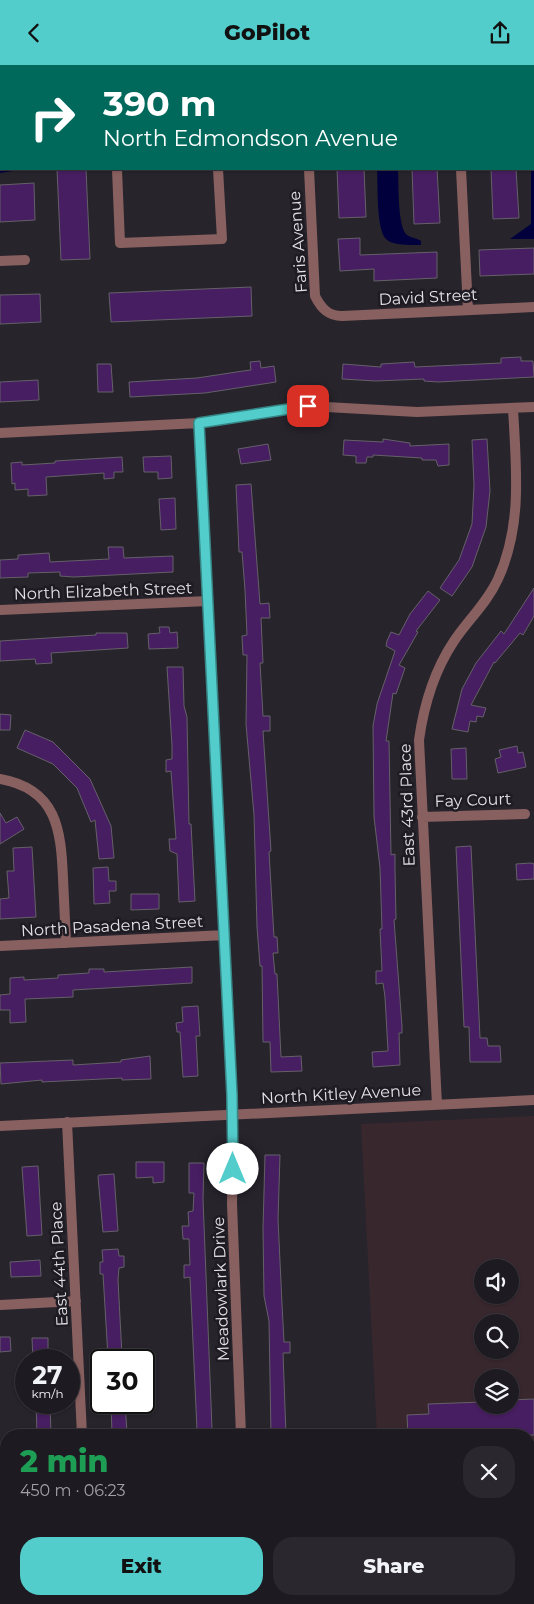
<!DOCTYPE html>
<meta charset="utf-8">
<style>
:root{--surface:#1d1b21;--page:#2a282e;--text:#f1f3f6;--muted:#a0a1a5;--line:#3b393f;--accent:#53cdcb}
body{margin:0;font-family:Montserrat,sans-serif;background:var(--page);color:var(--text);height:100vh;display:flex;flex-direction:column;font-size:19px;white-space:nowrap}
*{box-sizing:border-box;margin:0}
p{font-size:16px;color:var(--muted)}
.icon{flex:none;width:28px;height:28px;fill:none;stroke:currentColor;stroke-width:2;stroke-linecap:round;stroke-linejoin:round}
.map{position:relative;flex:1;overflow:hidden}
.drawer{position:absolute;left:0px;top:1364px;width:535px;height:176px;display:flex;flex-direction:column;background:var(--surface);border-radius:20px 20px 0 0;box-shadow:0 1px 4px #0004,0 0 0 1px var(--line)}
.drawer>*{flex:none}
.banner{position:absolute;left:0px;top:0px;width:535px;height:105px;box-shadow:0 1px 4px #0004,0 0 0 1px var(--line);background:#00695c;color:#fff;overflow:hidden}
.tools{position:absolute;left:474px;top:1194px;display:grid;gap:10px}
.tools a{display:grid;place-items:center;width:45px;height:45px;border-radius:50%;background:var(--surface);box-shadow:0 1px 4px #0004,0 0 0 1px var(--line);font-size:25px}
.speed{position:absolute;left:15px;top:1284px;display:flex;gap:10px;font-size:25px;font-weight:700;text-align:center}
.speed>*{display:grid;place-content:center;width:65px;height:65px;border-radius:50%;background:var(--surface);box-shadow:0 1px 4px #0004,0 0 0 1px var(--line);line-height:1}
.speed small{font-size:12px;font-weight:400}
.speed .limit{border:2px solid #111;border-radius:8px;background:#fff;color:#111}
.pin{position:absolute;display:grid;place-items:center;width:42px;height:42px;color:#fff;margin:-21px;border-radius:10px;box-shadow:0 2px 8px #0006}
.me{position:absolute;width:55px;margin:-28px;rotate:0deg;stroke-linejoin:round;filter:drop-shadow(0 0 4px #0008)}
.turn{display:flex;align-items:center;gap:18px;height:105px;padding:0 20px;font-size:22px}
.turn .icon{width:65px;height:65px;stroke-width:2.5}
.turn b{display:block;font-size:35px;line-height:42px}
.round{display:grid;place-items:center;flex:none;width:52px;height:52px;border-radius:20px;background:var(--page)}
.head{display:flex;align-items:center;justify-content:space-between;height:85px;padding:0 20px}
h1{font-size:30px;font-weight:800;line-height:38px;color:#1e9e55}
.primary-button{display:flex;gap:10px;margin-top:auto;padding:10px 20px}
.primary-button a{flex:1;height:58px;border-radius:20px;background:var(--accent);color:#111;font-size:20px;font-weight:800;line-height:58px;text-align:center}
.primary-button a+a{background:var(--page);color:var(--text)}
header{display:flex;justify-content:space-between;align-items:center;height:65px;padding:0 20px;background:var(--accent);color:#111;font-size:22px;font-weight:800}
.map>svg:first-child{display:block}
.education{fill:#39272e;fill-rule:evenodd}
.water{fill:#01003d}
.building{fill:#471e61;stroke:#656069}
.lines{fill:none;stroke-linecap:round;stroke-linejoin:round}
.minor{stroke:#896060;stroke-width:10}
.route-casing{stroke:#368584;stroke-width:12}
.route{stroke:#53cdcb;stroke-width:9}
.labels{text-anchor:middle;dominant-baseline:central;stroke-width:5;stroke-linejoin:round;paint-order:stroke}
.street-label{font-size:16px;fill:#e4e2e7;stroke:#1e1b23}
</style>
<header><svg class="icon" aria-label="back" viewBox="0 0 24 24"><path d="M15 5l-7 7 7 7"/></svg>GoPilot<svg class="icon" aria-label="share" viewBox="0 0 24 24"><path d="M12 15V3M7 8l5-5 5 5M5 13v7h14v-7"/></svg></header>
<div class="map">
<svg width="534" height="1539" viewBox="0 0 534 1539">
<rect width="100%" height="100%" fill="#27242c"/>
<path class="education" d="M534,1051v373h-5v-54h-152l-16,-311zM482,1202h28v28h-28zM482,1258h28v27h-28zM482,1312h28v28h-28z"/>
<path class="water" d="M380,0h154v174h-24l21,-15v-55h3v-103z
M1,55v49h22l-3,1 -20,3z
M377,104h21c1,14 -1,57 9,66 4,3 10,3 14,6v4c-8,0 -29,1 -35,-6 -10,-10 -8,-55 -9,-70z"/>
<path class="building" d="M57,104h29l4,90 -29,1z
M337,104h27l2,48 -27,1z
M412,104h25l3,54 -26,1z
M491,104h25l3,49 -26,1z
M34,118l1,37 -35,2v-37z
M360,173v17l77,-3v26l-63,3v-12l-34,2 -2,-32z
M534,183v26l-54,2 -1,-26z
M251,222l1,29 -141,6 -2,-29z
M40,229l1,28 -41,2v-29z
M521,292v4h12l1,16 -96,5 -14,-1v-2l-48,2 -34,-2 1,-15 38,3v-3l33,-2 1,5 86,-4v-5z
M260,296l1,7 13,-2 2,16 -71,11 -75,4 -1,-15 68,-4 46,-7 8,-1 -1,-8z
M97,299h14l2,28h-15z
M38,315l1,20 -39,2v-20z
M383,374l27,4v3l39,-2v21l-11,1 -2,-6h-14v-2l-49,-3v2h-6l-1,6h-10v-7l-13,-1 1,-15 39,2z
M487,374l3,52 -4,36 -14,40 -20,29 -12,-8 19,-28 13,-36 2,-39 -2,-45z
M268,379l3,16 -30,4 -3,-15z
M171,391l1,22 -14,1v-7h-14l-1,-15z
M122,392l1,15h-9v6l-10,1v-6l-58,4 1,18 -19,1v-7l-13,1v-7l-3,1 -1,-21 11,-1v3l33,-2v-2z
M251,419l9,120 9,-1 1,15h-9l2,45h-3l3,53h7v15h-7l8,120 -2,1 5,85h3l1,16h-5l2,21h2l4,83 20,-1 1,15 -31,1 -1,-30h-7l-1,-76h-2l-3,-39 -3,-112 -8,-91 1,-69h-4l-1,-19 5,-1 -2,-45 -3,-38h-3l-3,-67z
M175,433l1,31 -15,1 -2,-31z
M108,482h15l1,11 49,-2v16l-99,5 -14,-1v-4l-32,1v4l-28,1v-18l18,-1v-4l31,-2 1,9 59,-3z
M534,523v28l-11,19 -3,-2 -25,30 -1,-1 -23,43 15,3 -3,9 -6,-1 -1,6 -6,-1 -2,11 -16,-3 10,-40 14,-26 25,-32 3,3z
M428,526l12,9 -24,31 2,1 -19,33 6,3 -9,26 -3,-1 -7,48h3l2,114 4,-1v15l1,50 -2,1 8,106v7h-3l1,32 -27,2 -1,-15 16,-1 -3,-54 -2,-14 -7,1v-13h6l-2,-42h2l-2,-61 -6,-51 -1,-91 4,-22 18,-53 -9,-5 1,-5 4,-9 8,3 11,-21z
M159,562h10l1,6 7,-1 1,16 -29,1 -1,-15 12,-1z
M96,568h31l1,15 -77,5 1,10 -16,1 -1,-5 -35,2v-20l96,-6z
M167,602h16l1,39 3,11 2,107h2l4,77 -16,1 -2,-48 -7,-3 -1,-12h7l-5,-68 -5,1v-12l6,-1v-13z
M0,649l11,1 -1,15h-10z
M25,665l28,12 37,37 21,47 3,32 -15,1 -4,-39 -4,2 -14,-34 -24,-24 -36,-16z
M517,681l1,7 5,-1 3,15 -28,6 -3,-14 6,-2 -2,-7z
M466,683l1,31h-15l-1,-30z
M0,748l6,10 11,-6 7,12 -24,15z
M471,781l9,192h7l1,8h12l1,16h-31l-1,-35h-5l-8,-180z
M32,782l4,70 -36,2v-20l9,-1 -2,-27h7l-1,-23z
M531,798l3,1v15l-17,1 -1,-16z
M108,802l1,14h7v10h-7l1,12 -16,1 -1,-36z
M131,829h28v15l-28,1z
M192,902v16l-119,7v7l-48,2 1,23 -16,1v-13h-10v-15l10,-1v-16l14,-1v3l34,-2v-3l31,-2v-4h15v3z
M198,941l2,30h-4l2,40 -15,1 -3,-45h-3l-1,-9 7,-1 -1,-15z
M150,991l1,23 -29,1v-2l-80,4v-2l-41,4 -1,-21 73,-3v5l48,-3v-2z
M265,1090h15l-2,64 4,85 2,38h6v11h-7l3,82h-15l-2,-114 -5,-25 -1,-67z
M136,1097h28v20l-11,1v-6l-17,1z
M189,1098h15l-1,36 9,230 -15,1 -7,-153 -6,1v-13h6l-1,-26h-6l-1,-13h7l-1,-14 5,-1 1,-18h-5z
M38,1101l4,69 -15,1 -5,-69z
M114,1109l4,57 -15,1 -5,-55 1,-2z
M118,1184l1,7h5v11l-5,1 -1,12 4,76 -14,1 -5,-83h-3v-12h3l-1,-12z
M40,1195l1,16 -30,1 -1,-15z
M0,1272h10l1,14 -11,1z
M32,1273h16v22h-15z
M534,1334v36h-126l-1,-20 22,-1 -1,-10 54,-2v3h28v-5z
M36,1338h14l1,32h-14z
M111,1338h14l2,29 -15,1z"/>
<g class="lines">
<path class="minor" d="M162,0v1
M283,0v1
M317,1v-1
M0,20h1
M117,104l3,74 102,-4 -4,-70
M309,104l6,127c6,12 13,20 27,20l192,-9
M461,104l7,141
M0,196l25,-1
M199,358l34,692 -1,89 9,231
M0,368l199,-10 109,-17 109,6 117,-5
M0,545l208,-9
M0,714c57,10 61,51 63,99 1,21 2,43 3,65
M422,752l103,-3
M0,881l225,-11
M437,1040l-18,-365c5,-36 15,-69 35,-99 14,-21 33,-38 44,-62 25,-55 18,-112 15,-171
M67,1057l15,313
M0,1061l534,-26
M0,1240l76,-4
M90,1534v5
M248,1534v5
M471,1534v5"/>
</g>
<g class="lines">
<defs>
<path id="route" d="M233,1104l-1,-74 -33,-672 109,-17"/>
</defs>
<use href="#route" class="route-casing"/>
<use href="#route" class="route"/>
</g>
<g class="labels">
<g class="street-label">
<text transform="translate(298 177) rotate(-94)">Faris Avenue</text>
<text transform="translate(428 232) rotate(-3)">David Street</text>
<text transform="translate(103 526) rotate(-2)">North Elizabeth Street</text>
<text transform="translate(473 735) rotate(-2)">Fay Court</text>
<text transform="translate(407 740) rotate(-92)">East 43rd Place</text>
<text transform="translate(112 861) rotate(-3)">North Pasadena Street</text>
<text transform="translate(341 1029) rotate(-3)">North Kitley Avenue</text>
<text transform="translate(59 1199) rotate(-93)">East 44th Place</text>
<text transform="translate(221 1224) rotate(-92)">Meadowlark Drive</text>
</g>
</g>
</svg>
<div class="tools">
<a><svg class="icon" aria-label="sound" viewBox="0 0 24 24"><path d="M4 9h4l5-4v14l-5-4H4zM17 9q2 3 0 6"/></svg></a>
<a><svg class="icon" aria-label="search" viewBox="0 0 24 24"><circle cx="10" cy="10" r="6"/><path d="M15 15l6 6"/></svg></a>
<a><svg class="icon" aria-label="layers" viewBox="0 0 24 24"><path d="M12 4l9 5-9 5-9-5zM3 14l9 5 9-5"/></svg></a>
</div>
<div class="speed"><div>27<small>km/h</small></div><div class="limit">30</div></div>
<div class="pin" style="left:308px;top:341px;background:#d93025"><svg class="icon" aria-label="arrive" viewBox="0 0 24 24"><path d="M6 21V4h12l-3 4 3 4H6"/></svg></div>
<svg class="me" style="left:233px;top:1104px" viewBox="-20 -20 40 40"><circle r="19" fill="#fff"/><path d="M0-13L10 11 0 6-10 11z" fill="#53cdcb"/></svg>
<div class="banner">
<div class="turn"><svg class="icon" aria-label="right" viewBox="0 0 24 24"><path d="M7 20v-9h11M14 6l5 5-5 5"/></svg><div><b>390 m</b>North Edmondson Avenue</div></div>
</div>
<section class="drawer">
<div class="head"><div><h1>2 min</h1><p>450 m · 06:23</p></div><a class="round"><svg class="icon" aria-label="close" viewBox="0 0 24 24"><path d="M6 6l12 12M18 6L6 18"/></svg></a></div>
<div class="primary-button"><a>Exit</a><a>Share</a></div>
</section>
</div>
